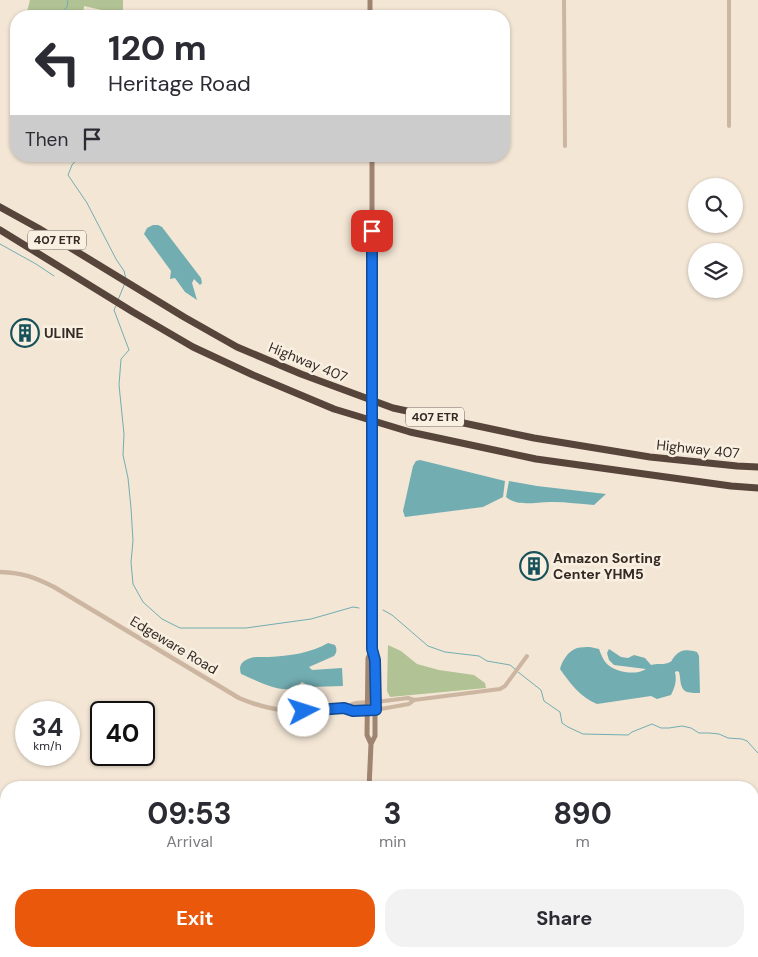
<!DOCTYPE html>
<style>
:root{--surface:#fff;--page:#f2f2f3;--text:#2b2b33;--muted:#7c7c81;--accent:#ea580c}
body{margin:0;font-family:"DM Sans",sans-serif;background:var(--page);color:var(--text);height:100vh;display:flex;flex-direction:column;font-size:19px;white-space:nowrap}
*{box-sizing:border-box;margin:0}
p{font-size:16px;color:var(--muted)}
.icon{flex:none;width:28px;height:28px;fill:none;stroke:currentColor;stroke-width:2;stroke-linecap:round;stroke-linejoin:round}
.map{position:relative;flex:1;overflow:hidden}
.side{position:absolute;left:0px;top:781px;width:759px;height:176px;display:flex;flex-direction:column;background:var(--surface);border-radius:20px 20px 0 0;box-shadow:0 1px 4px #0004}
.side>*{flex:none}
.banner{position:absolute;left:10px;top:10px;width:500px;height:152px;border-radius:20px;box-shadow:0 1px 4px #0004;background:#fff;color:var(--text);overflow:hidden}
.buttons{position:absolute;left:688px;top:178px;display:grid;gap:10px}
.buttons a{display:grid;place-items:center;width:55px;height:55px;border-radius:50%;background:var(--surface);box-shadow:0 1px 4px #0004;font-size:25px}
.speed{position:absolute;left:15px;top:701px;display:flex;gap:10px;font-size:25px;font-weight:700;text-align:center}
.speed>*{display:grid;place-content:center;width:65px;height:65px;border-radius:50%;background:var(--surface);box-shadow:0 1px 4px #0004;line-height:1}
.speed small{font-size:12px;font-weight:400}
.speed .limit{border:2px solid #111;border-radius:8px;background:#fff;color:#111}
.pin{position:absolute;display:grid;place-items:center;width:42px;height:42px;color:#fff;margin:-21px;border-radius:10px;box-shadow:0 2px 8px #0006}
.me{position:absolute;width:55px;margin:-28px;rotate:85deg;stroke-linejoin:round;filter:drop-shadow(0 0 4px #0008)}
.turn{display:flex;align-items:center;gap:18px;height:105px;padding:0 15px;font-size:22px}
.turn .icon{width:65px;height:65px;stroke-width:2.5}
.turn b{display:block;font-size:35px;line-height:42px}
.then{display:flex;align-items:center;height:48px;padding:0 15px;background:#0003;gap:10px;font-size:19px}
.eta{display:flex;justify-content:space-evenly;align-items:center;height:85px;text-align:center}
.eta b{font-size:30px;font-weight:700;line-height:35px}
.cta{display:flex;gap:10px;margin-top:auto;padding:10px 15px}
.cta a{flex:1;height:58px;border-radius:20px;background:var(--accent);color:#fff;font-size:20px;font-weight:700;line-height:58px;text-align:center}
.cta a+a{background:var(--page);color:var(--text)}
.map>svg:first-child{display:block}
.green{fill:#b1c395}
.water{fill:#72adb2}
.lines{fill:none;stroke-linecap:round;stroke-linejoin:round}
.stream{stroke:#72adb2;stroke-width:1}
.minor{stroke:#ccb6a1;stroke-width:4}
.tertiary{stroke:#ccb6a1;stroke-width:4.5}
.secondary{stroke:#9f8472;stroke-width:5}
.motorway{stroke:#57443b;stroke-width:7}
.secondary-bridge{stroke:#9f8472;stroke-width:5}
.route-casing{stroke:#114b97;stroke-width:12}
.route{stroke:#1a73e8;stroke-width:9}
.labels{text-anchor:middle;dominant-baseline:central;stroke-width:5;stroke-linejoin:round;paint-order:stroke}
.shield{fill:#faf0e2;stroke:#70655d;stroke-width:1}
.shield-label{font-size:12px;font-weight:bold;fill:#352a24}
.poi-label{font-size:14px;font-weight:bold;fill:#352a24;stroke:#faf0e2;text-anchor:start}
.street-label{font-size:14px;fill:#352a24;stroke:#faf0e2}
</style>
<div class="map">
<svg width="758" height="957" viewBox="0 0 758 957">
<rect width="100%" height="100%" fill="#f3e6d5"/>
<path class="green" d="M30,0h93v15l-39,-9 -1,10h-57z
M388,645l13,6 16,13 22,6 35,5 11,8 1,5 -96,9 -3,-6z"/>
<path class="water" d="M153,225h5l4,2 39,51 1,5 -2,2 -6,-6 -2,4 5,17 -12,-8 -10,-14 -5,1 1,-8 -27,-37 3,-6z
M420,460l85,21 -2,16 -20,10 -78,10 -2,-6 10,-45 3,-5z
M509,481l28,5 69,8 -12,11c-14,-1 -27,-3 -41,-3 -15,-1 -35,6 -47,-5z
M328,643l7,2c2,4 2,7 -1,11l-25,11 3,3 30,-2 1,18 -33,1 -8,-5c-2,2 -4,4 -6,5 -14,8 -42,-8 -55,-13 -2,-6 -1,-11 5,-14 7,-4 16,-3 23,-3 20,-1 42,-4 59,-14z
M590,647l9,2c2,5 4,11 8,15 8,8 29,12 39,5l-32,-4 -5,-5 -2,-7 2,-4 12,8 7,1 6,-3 11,3 6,7c6,-2 11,0 17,-2 5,-2 3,-2 6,-6 6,-8 14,-8 23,-5l2,4 1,37c-4,0 -9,0 -13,-1 -8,-3 -6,-14 -8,-20l-2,-1 -2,1c2,9 0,15 -4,23l-14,4 -6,-3 -54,8c-16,-6 -28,-22 -37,-35 2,-8 8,-18 17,-21 4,-1 9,-1 13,-1z"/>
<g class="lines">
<path class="stream" d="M59,16l8,-9 1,-7
M80,156l-8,9 -4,10 19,28 29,56 8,12 2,8
M0,244l36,20 18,12
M118,300l7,-17
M117,304l-3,6 15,40 -8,9 -2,26 5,49 -1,21 5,23 3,30 2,33 -2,21 2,22 10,18 19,17 18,9h66l65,-9 42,-12 6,1
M383,610l9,5 36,31 17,6 34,4 8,5 23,4 5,4
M518,672l23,18 3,11 16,11 2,11 6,4 15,7 45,1 4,-3 20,-8 9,4h8l13,-2 9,2 8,5h10l10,1 9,4 14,1 5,2 11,12"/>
<path class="minor" d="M564,0l1,146
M729,0v126
M376,702l32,-4 6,2 86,-11 5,-3 22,-30
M375,710l34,-6 5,-4
M171,951l1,6
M176,951v6"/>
<path class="tertiary" d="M0,572c24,1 34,5 54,15l185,111c35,15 65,16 103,10 3,-1 7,-2 11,-4 7,-2 15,-1 23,-2
M344,708l9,3 22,-1"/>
<path class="secondary" d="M370,0v16
M372,380v-224
M371,744l4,-8v-76l-3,-11v-211
M369,788l2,-44 -4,-9 1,-77 4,-8
M752,873l6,-1
M0,951h6
M5,957l46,-6
M361,957v-6
M372,957v-6"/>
<path class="motorway" d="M0,207l38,21 146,89 53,30 64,27 92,34 141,30 116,19 87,9 21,1
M0,230l133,82 60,35 60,28 81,34 76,23 126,27 195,27 27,2"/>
<path class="secondary-bridge" d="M372,380v58"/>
</g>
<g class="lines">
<defs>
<path id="route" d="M304,711l40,-3 9,3 23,-1 -1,-50 -3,-11v-418"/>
</defs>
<use href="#route" class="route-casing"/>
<use href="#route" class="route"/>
</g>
<defs>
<symbol id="building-ring" viewBox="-11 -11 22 22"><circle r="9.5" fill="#faf0e2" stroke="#17525a" stroke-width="1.5"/><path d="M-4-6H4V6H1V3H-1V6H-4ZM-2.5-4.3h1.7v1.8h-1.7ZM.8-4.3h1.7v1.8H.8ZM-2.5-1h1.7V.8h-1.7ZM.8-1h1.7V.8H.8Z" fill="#17525a"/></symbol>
</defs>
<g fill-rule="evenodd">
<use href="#building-ring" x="9" y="317" width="32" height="32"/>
<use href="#building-ring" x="518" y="550" width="32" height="32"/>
</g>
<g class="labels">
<g class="shield">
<rect x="28" y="230.5" width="58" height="19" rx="4"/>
<rect x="406" y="407.5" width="58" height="19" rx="4"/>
</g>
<g class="shield-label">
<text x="57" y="240">407 ETR</text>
<text x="435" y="417">407 ETR</text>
</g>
<g class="poi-label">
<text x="44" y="333">ULINE</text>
<text x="553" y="558">Amazon Sorting<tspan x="553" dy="16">Center YHM5</tspan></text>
</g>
<g class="street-label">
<text transform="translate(308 362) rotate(22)">Highway 407</text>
<text transform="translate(698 449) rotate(6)">Highway 407</text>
<text transform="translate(174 645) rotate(31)">Edgeware Road</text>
</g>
</g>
</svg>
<div class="buttons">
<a><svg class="icon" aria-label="search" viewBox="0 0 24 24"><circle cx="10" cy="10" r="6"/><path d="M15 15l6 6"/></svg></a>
<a><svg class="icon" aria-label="layers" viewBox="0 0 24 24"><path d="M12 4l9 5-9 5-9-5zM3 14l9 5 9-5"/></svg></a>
</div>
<div class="speed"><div>34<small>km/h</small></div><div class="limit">40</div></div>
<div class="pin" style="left:372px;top:231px;background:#d93025"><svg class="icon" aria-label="arrive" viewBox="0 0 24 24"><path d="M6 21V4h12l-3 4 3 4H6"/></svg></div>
<svg class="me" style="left:304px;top:711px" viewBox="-20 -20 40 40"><circle r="19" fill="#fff"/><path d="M0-13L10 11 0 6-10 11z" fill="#1a73e8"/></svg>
<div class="banner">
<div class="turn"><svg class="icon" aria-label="left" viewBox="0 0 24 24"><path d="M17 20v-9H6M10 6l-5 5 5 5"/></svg><div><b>120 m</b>Heritage Road</div></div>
<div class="then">Then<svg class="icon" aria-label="arrive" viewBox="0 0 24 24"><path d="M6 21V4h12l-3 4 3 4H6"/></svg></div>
</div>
<section class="side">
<div class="eta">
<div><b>09:53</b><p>Arrival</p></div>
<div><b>3</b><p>min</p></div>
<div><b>890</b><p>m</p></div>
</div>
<div class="cta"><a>Exit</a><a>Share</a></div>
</section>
</div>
